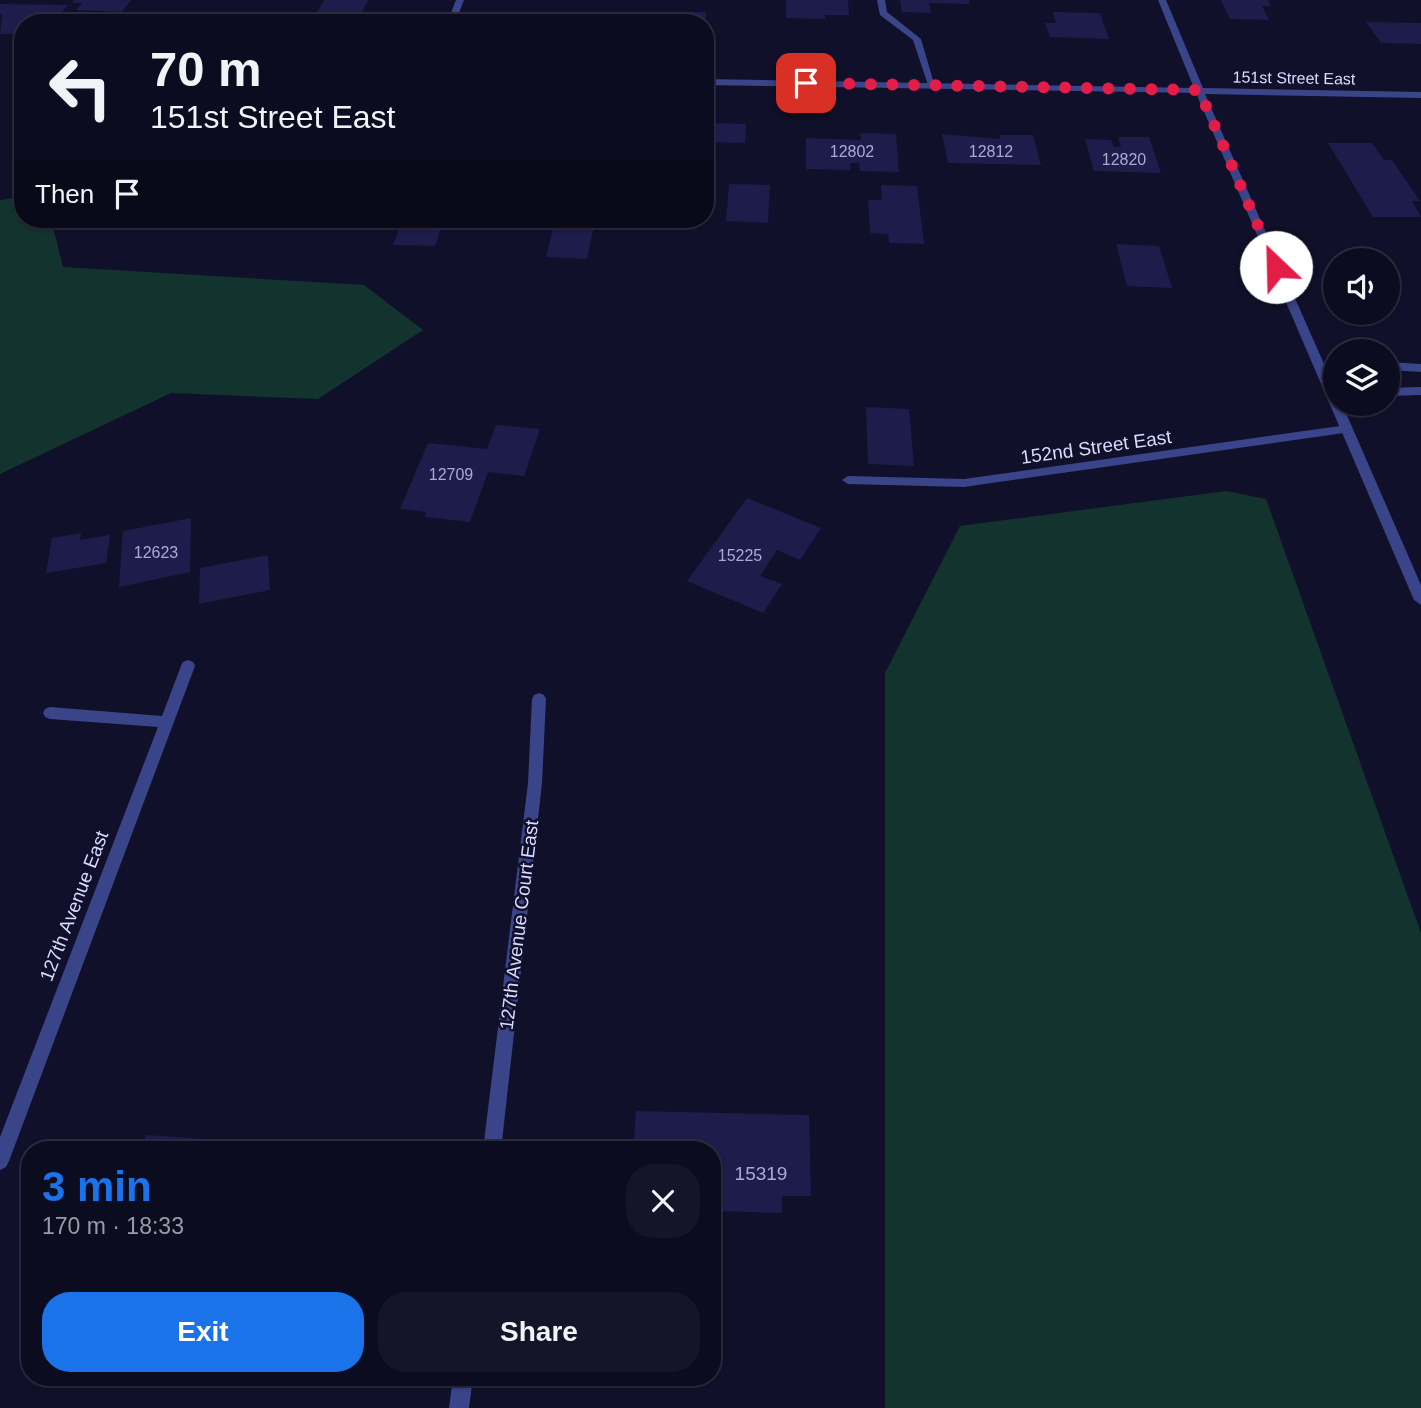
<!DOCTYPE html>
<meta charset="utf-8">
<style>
:root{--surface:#0c0c20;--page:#151529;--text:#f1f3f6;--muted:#9a9ba5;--line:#2c2c3e;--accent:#1a73e8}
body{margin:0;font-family:Helvetica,sans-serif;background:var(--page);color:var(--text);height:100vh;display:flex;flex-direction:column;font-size:26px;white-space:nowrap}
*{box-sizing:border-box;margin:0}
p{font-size:23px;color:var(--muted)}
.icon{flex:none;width:38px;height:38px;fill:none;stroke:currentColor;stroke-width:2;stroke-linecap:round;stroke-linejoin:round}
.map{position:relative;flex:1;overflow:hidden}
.sheet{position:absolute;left:21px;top:1141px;width:700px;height:245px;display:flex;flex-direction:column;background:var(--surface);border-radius:28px;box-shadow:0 2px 5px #0004,0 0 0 2px var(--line)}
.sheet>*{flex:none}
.hud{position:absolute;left:14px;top:14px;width:700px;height:214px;border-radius:28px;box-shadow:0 2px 5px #0004,0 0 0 2px var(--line);background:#0c0c20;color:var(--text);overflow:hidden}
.fabs{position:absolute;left:1323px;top:248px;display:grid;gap:14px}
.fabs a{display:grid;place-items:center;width:77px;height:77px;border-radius:50%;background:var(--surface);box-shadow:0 2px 5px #0004,0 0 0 2px var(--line);font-size:35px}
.pin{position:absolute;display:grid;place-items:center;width:60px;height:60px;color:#fff;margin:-30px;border-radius:14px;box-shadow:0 4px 10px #0006}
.me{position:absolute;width:77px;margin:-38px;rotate:336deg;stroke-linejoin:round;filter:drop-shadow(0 0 5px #0008)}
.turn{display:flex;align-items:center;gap:24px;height:147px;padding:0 21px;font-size:32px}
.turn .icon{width:91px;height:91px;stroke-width:2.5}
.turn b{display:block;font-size:49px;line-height:60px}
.then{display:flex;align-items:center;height:66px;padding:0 21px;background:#0003;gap:14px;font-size:26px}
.round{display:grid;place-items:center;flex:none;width:74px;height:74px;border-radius:28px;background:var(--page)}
.summary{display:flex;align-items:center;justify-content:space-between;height:119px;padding:0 21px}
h1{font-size:42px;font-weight:600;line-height:52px;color:var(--accent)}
.cta{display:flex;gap:14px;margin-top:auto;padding:14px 21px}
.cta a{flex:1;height:80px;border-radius:28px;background:var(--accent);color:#fff;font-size:28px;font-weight:600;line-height:80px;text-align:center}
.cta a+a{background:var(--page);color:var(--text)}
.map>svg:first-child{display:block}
.green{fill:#13342e}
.building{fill:#1e1c4b}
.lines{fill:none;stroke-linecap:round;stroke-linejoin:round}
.lane{fill:#3a4489;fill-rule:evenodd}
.street{fill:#3a4489;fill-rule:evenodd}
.route{stroke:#e11d48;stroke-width:12;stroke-dasharray:0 21.6}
.labels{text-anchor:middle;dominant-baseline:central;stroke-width:5;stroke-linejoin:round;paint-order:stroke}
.far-street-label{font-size:16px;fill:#d9dbff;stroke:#10102a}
.number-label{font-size:16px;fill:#aaabd2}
.street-label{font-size:19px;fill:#d9dbff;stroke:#10102a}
.near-number-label{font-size:19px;fill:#aaabd2}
</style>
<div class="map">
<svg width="1421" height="1408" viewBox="0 0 1421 1408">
<rect width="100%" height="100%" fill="#10102a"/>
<path class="green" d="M23,197v22h28l12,48 301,18 59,45 -105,69 -147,-6 -171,81v-274z
M1226,491l40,8 155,434v475h-536v-735l75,-147z"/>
<path class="building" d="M74,0h57l-9,12 -46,-2 6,-7h-10z
M324,0h44l-11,23h-32l5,-9 -13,-1z
M786,0h62l1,15h-24v4l-39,-1z
M900,0h69l1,4 -41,-1 2,10 -29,-1z
M1221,0h47l3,6h-9l7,14 -39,-1z
M0,4l68,1 -15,18h-30v11h-23l2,-20h-2z
M644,12h62v11h-63z
M1053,12l47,1 9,26 -59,-2 -5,-14h11z
M1366,22l55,1v21l-40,-1z
M705,123l41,1 -1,19 -40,-1z
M860,133l36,1 3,38 -39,-1 -1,-8h-9l1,7 -45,-1v-31l55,2z
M942,134l58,5 -1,-4h34l8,30 -93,-2z
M1118,137h31l12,36 -67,-2 -9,-32 26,1 3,7h7z
M1328,143h44l12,17h8l28,41h-8l9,16h-48z
M729,184l41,1 -2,38 -42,-2z
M881,185l36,1 7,58 -35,-1 -1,-9 -18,-1 -2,-33h14z
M403,219h41l-9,27 -42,-1z
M554,224l40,2 -7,33 -41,-2z
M1116,244l43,2 13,42 -45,-2z
M866,407l43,2 5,57 -46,-2z
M496,425l44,4 -16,47 -36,-4 -18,50 -45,-5 1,-5 -26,-3 28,-66 59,6z
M747,498l74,30 -21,32 -23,-10 -17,26 22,8 -19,29 -76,-32z
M191,518l-1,54 -71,15 4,-56z
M81,533l-1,7 30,-5 -4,28 -60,10 6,-35z
M268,555l2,35 -71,14 1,-36z
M636,1111l173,4 2,81h-29v17l-70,-2v-61h-79z
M146,1135l119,8 -2,7h-121z"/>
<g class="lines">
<path class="lane" d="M877,0h8l2,12 34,27 14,48 -7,-2 -15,-45 -33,-25z
M1421,387v8l-33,1v-8z
M1347,425l6,4 -2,3 -387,55 -116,-3 -6,-4 6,-4 116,3z"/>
<path class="street" d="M456,0h8l-9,23h-8z
M1158,0h8l37,88 218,4v6l-216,-4 119,270 11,-1v8h-8l8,18v15h7l79,181v20l-7,-5 -218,-507 -491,-8v-6l489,9z
M1388,362l33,2v8l-33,-2z
M188,660l5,2 2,4 -186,495 -3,6 -6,3v-33l158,-410 -108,-8 -5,-2 -2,-4 2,-4 5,-2 112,9 19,-50 2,-4z
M539,693l5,2 2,4 -4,84 -41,367h-18l45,-367 4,-84 2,-4z
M453,1377h20l-4,31h-20z"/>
</g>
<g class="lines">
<path class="route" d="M806,83l393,7 77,177"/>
</g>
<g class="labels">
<g class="far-street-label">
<text transform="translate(1294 78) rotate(1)">151st Street East</text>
</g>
<g class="number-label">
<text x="852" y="151">12802</text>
<text x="991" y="151">12812</text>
<text x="1124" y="159">12820</text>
<text x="451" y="474">12709</text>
<text x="156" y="552">12623</text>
<text x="740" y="555">15225</text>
</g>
<g class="street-label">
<text transform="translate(1096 447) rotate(-8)">152nd Street East</text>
<text transform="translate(74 906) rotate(-69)">127th Avenue East</text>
<text transform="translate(519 925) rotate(-83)">127th Avenue Court East</text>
</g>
<g class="near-number-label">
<text x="761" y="1173">15319</text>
</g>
</g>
</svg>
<div class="fabs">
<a><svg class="icon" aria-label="sound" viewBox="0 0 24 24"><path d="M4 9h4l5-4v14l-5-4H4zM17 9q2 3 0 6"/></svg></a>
<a><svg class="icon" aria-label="layers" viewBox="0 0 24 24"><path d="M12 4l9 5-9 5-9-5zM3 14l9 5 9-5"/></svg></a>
</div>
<div class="pin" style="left:806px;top:83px;background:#d93025"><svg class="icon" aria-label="arrive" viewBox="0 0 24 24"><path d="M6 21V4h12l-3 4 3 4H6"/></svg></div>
<svg class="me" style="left:1276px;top:267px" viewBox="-20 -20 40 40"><circle r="19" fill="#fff"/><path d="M0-13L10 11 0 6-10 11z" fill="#e11d48"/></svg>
<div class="hud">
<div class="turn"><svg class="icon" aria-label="left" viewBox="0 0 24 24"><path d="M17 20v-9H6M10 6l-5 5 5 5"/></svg><div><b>70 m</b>151st Street East</div></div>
<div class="then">Then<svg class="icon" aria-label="arrive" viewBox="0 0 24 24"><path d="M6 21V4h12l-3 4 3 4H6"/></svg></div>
</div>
<section class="sheet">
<div class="summary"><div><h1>3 min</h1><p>170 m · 18:33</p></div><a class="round"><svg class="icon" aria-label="close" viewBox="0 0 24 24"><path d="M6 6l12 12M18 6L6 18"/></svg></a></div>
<div class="cta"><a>Exit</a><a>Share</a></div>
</section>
</div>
